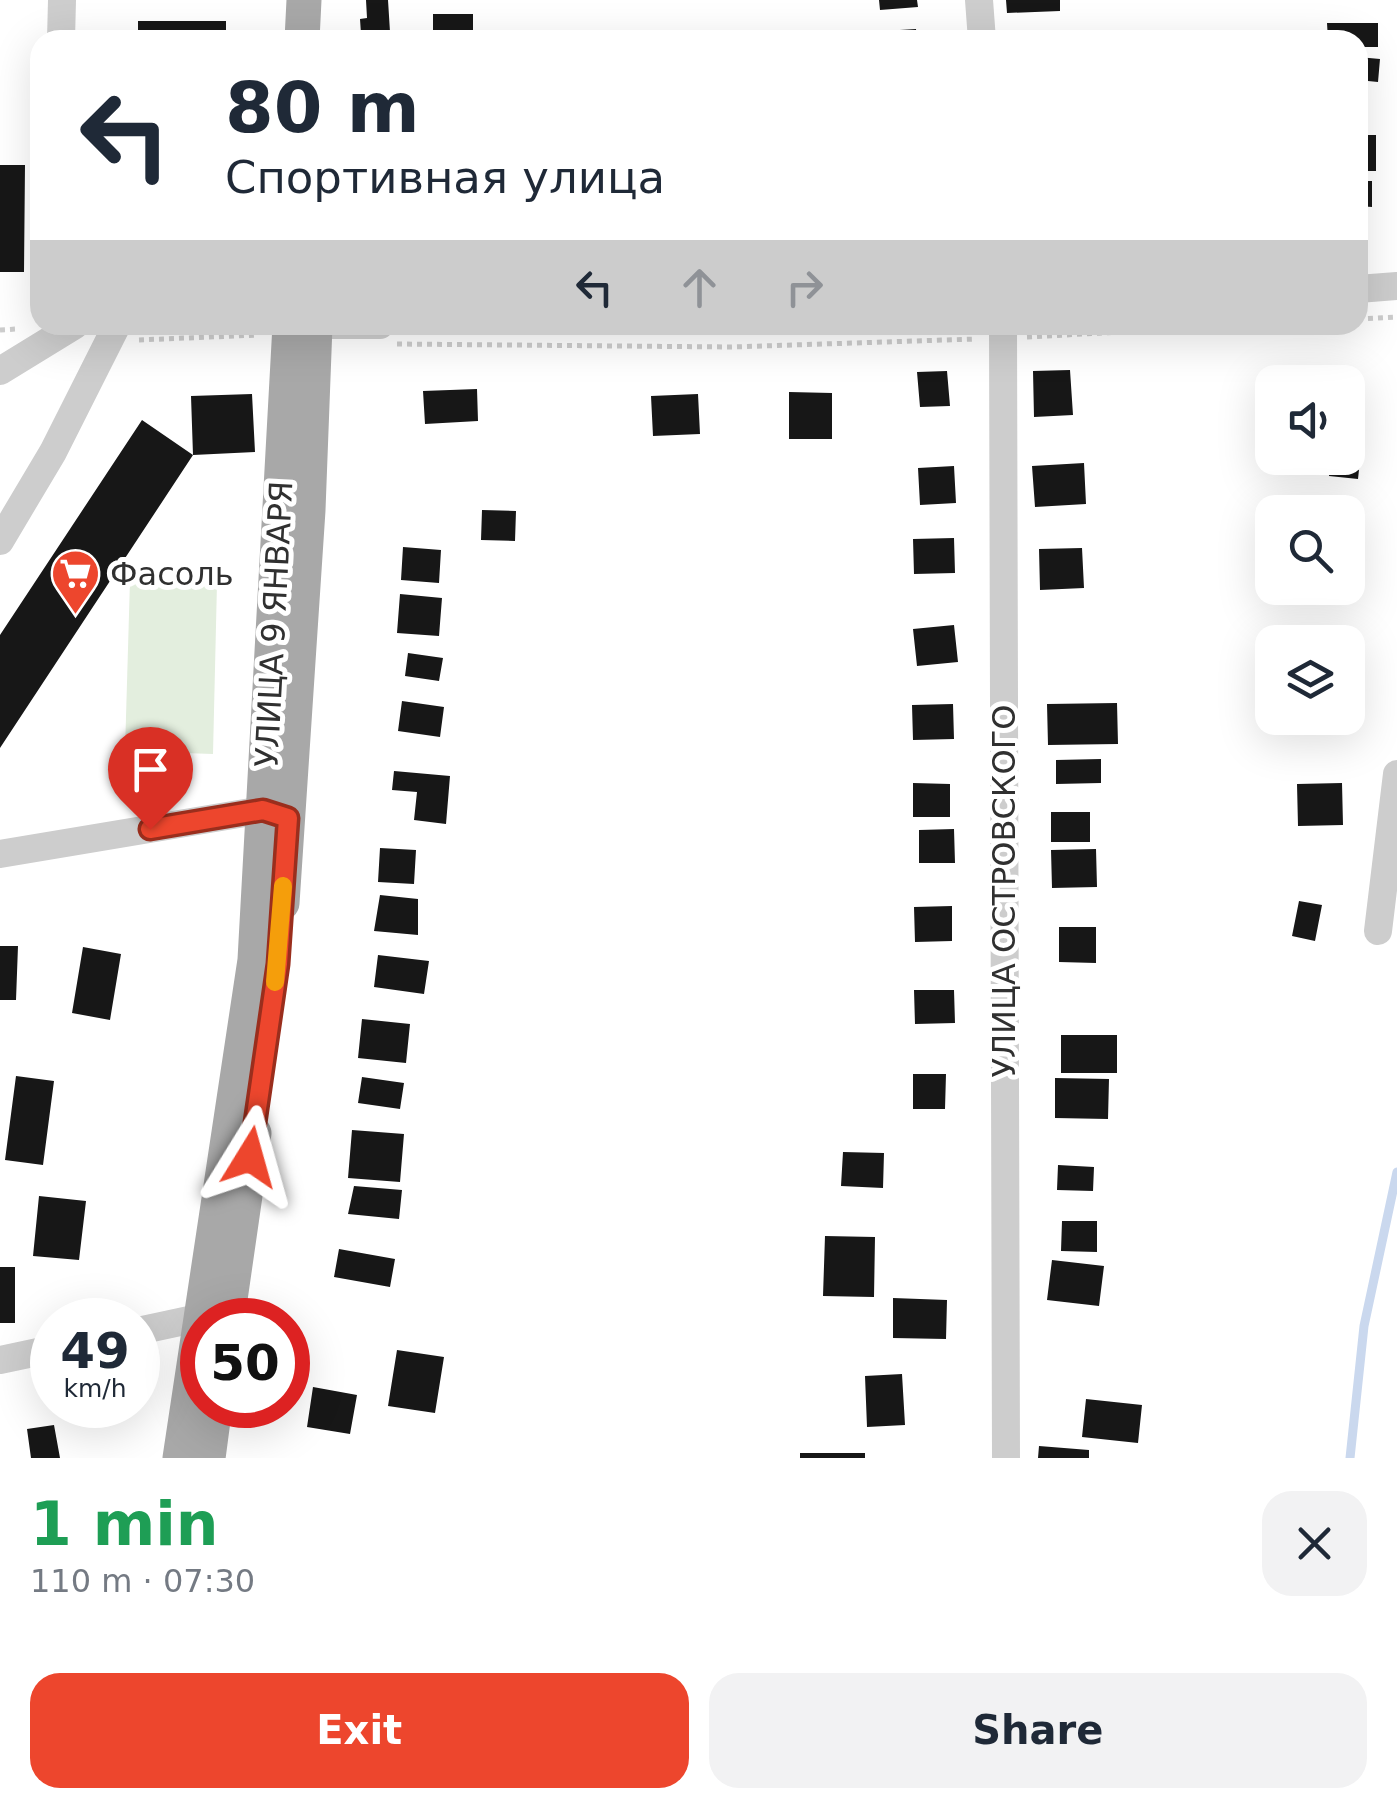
<!DOCTYPE html>
<meta charset="utf-8">
<style>
:root{--surface:#fff;--page:#f2f2f3;--text:#1f2937;--muted:#747a83;--accent:#ed462d}
body{margin:0;font-family:"DejaVu Sans",sans-serif;background:var(--page);color:var(--text);height:100vh;display:flex;flex-direction:column;font-size:38px;white-space:nowrap}
*{box-sizing:border-box;margin:0}
p{font-size:32px;color:var(--muted)}
.icon{flex:none;width:55px;height:55px;fill:none;stroke:currentColor;stroke-width:2;stroke-linecap:round;stroke-linejoin:round}
.map{position:relative;height:1458px;overflow:hidden}
.details{display:flex;flex-direction:column;background:var(--surface);flex:1}
.details>*{flex:none}
.top-card{position:absolute;left:30px;top:30px;width:1338px;height:305px;border-radius:30px;box-shadow:0 10px 40px #0002;background:#fff;color:var(--text);overflow:hidden}
.controls{position:absolute;left:1255px;top:365px;display:grid;gap:20px}
.controls a{display:grid;place-items:center;width:110px;height:110px;border-radius:20px;background:var(--surface);box-shadow:0 10px 40px #0002;font-size:50px}
.speed{position:absolute;left:30px;top:1298px;display:flex;gap:20px;font-size:50px;font-weight:700;text-align:center}
.speed>*{display:grid;place-content:center;width:130px;height:130px;border-radius:50%;background:var(--surface);box-shadow:0 10px 40px #0002;line-height:1}
.speed small{font-size:25px;font-weight:400}
.speed .limit{border:15px solid #d22;background:#fff;color:#111}
.pin{position:absolute;display:grid;place-items:center;width:85px;height:85px;color:#fff;margin:-102px -42px;border-radius:50% 50% 50% 0;rotate:-45deg;box-shadow:0 0 10px #0007}
.pin .icon{rotate:45deg}
.me{position:absolute;width:110px;margin:-55px;rotate:8deg;stroke-linejoin:round;filter:drop-shadow(0 0 8px #0008)}
.turn{display:flex;align-items:center;gap:35px;height:210px;padding:0 30px;font-size:45px}
.turn .icon{width:130px;height:130px;stroke-width:2.5}
.turn b{display:block;font-size:70px;line-height:85px}
.lanes{display:flex;align-items:center;height:95px;padding:0 30px;background:#0003;justify-content:center;gap:50px;direction:ltr}
.lanes .off{opacity:.35}
.round{display:grid;place-items:center;flex:none;width:105px;height:105px;border-radius:30px;background:var(--page)}
.summary{display:flex;align-items:center;justify-content:space-between;height:170px;padding:0 30px}
h1{font-size:60px;font-weight:800;line-height:75px;color:#1e9e55}
.cta{display:flex;gap:20px;margin-top:auto;padding:20px 30px}
.cta a{flex:1;height:115px;border-radius:30px;background:var(--accent);color:#fff;font-size:40px;font-weight:800;line-height:115px;text-align:center}
.cta a+a{background:var(--page);color:var(--text)}
.map>svg:first-child{display:block}
.green{fill:#e3eede}
.lines{fill:none;stroke-linecap:round;stroke-linejoin:round}
.stream{stroke:#cad8ee;stroke-width:9}
.building{fill:#171717}
.path{stroke:#cdcdcd;stroke-width:5;stroke-dasharray:5 5;stroke-linecap:butt}
.minor{stroke:#cdcdcd;stroke-width:28}
.major{stroke:#a8a8a8;stroke-width:35}
.route-casing{stroke:#9a2e1d;stroke-width:25}
.route{stroke:#ed462d;stroke-width:18}
.slow{stroke:#f59e0b;stroke-width:18}
.labels{text-anchor:middle;dominant-baseline:central;stroke-width:10;stroke-linejoin:round;paint-order:stroke}
.poi-label{font-size:32px;fill:#303030;stroke:#fff;text-anchor:start}
.street-label{font-size:32px;fill:#303030;stroke:#fff}
</style>
<div class="map">
<svg width="1397" height="1458" viewBox="0 0 1397 1458">
<rect width="100%" height="100%" fill="#fff"/>
<path class="green" d="M130,580l87,3 -4,171 -88,-3z"/>
<g class="lines">
<path class="stream" d="M1350,1458l14,-132 33,-154"/>
</g>
<path class="building" d="M366,0h22l2,32 -29,2 -1,-15 7,-1z
M879,0h38l1,7 -38,3z
M1006,0h54v11l-53,2z
M433,14h40v26h-40z
M138,21h88v19h-88z
M1327,23h51v24h-20v-7h-30z
M916,29l1,11h-49l-1,-8z
M1358,57l22,2 -2,23 -20,-2z
M1358,135h18v36h-18z
M0,165h25l-1,107h-24z
M1358,181h14v26l-14,-1z
M1070,370l3,45 -39,2 -1,-46z
M947,371l3,35 -30,1 -3,-35z
M477,389l1,32 -53,3 -2,-33z
M789,392l43,1v46h-43z
M252,394l3,58 -62,3 -193,293v-113l142,-215 51,35 -2,-59z
M698,394l2,40 -47,2 -2,-40z
M1348,398l16,1 -3,47 -13,-1z
M1348,450l13,1 -3,28 -29,-3 1,-18h18z
M1084,463l2,41 -51,3 -3,-41z
M954,466l2,37 -36,2 -2,-37z
M482,510l34,1 -1,30 -34,-1z
M1348,533h6v40h-6z
M954,538l1,35 -41,1 -1,-35z
M403,547l38,3 -2,33 -38,-3z
M1082,548l2,40 -44,2 -1,-41z
M400,594l42,4 -3,38 -42,-3z
M954,625l4,37 -41,4 -4,-37z
M1302,628l43,2v12h-44z
M408,653l35,5 -4,23 -34,-5z
M402,701l42,6 -4,30 -42,-6z
M1117,703l1,41 -70,1 -1,-41z
M953,704l1,35 -41,1 -1,-35z
M1303,718h38l1,17h-39z
M1101,759v24l-45,1v-24z
M394,771l56,5 -4,48 -32,-4 3,-28 -25,-2z
M913,783l37,1v33h-37z
M1342,783l1,42 -45,1 -1,-42z
M1051,812h39v30h-39z
M954,829l1,34h-36v-33z
M380,848l36,2 -2,34 -36,-2z
M1096,849l1,38 -45,1 -1,-38z
M380,895l38,4v36l-44,-4z
M1299,901l23,4 -7,36 -23,-5z
M952,906v35l-37,1 -1,-35z
M1059,927h37v36l-37,-1z
M0,946h18l-2,54h-16z
M83,947l38,7 -11,66 -38,-7z
M378,955l51,6 -5,33 -50,-7z
M914,990h40l1,33 -40,1z
M362,1019l48,5 -4,39 -48,-5z
M1061,1035h56v38h-56z
M913,1074h33l-1,35h-32z
M16,1076l38,5 -11,84 -38,-5z
M362,1077l42,6 -4,26 -42,-6z
M1055,1078l54,1 -1,40 -53,-1z
M352,1130l52,4 -4,48 -52,-4z
M843,1152l41,1 -1,35 -42,-2z
M1058,1165l36,2 -1,24 -36,-1z
M354,1186l48,4 -3,29 -51,-5z
M39,1196l47,5 -7,59 -46,-4z
M1062,1221h35v31l-36,-1z
M825,1236l50,1 -1,60 -51,-1z
M339,1249l56,10 -5,28 -56,-10z
M1052,1260l52,6 -5,40 -52,-6z
M0,1267h15v56h-15z
M893,1298l54,2 -1,39 -53,-1z
M397,1350l47,7 -9,56 -47,-7z
M902,1374l3,51 -38,2 -2,-51z
M313,1387l44,8 -7,39 -43,-7z
M1086,1399l56,6 -4,38 -56,-6z
M54,1425l6,33h-29l-4,-29z
M1039,1446l50,4v8h-51z
M800,1453h65v5h-65z"/>
<g class="lines">
<path class="path" d="M1358,319l39,-2
M0,330l17,-1
M1027,337l226,-12
M139,340l119,-5
M397,344l334,3 245,-8"/>
<path class="minor" d="M979,0l3,40
M61,40l1,-40
M1358,289l39,-3
M314,325h66
M1003,325l3,1133
M0,371l75,-46
M0,541l53,-89 64,-127
M0,854l263,-44 16,5
M1378,931l19,-157
M138,1331l79,-17
M0,1360l52,-11"/>
<path class="major" d="M302,40l2,-40
M282,903l26,-393 7,-185
M227,1320l27,-187
M180,1458l75,-498 35,-635
M208,1458l7,-53"/>
</g>
<g class="lines">
<defs>
<path id="route" d="M150,829l113,-19 25,8 -10,146 -28,193"/>
</defs>
<use href="#route" class="route-casing"/>
<use href="#route" class="route"/>
<path class="slow" d="M275,982l8,-96"/>
</g>
<defs>
<symbol id="supermarket-pin" viewBox="-11 -11 22 30"><path d="M0 17L-7.5 6A9.5 9.5 0 1 1 7.5 6Z" fill="#ed462d" stroke="#fff"/><path d="M-6-5.5h2.5l.6 2H6L4.5 2H-2.5L-4.4-4H-6ZM-1.5 3.2a1.3 1.3 0 1 0 .1 0ZM3 3.2a1.3 1.3 0 1 0 .1 0Z" fill="#fff"/></symbol>
</defs>
<g fill-rule="evenodd">
<use href="#supermarket-pin" x="48" y="546" width="55" height="75"/>
</g>
<g class="labels">
<g class="poi-label">
<text x="110" y="574">Фасоль</text>
</g>
<g class="street-label">
<text transform="translate(274 624) rotate(-87)">УЛИЦА 9 ЯНВАРЯ</text>
<text transform="translate(1004 891) rotate(-90)">УЛИЦА ОСТРОВСКОГО</text>
</g>
</g>
</svg>
<div class="controls">
<a><svg class="icon" aria-label="sound" viewBox="0 0 24 24"><path d="M4 9h4l5-4v14l-5-4H4zM17 9q2 3 0 6"/></svg></a>
<a><svg class="icon" aria-label="search" viewBox="0 0 24 24"><circle cx="10" cy="10" r="6"/><path d="M15 15l6 6"/></svg></a>
<a><svg class="icon" aria-label="layers" viewBox="0 0 24 24"><path d="M12 4l9 5-9 5-9-5zM3 14l9 5 9-5"/></svg></a>
</div>
<div class="speed"><div>49<small>km/h</small></div><div class="limit">50</div></div>
<div class="pin" style="left:150px;top:829px;background:#d93025"><svg class="icon" aria-label="arrive" viewBox="0 0 24 24"><path d="M6 21V4h12l-3 4 3 4H6"/></svg></div>
<svg class="me" style="left:250px;top:1157px" viewBox="-20 -20 40 40"><path d="M0-17L14 15 0 8-14 15z" fill="#ed462d" stroke="#fff" stroke-width="4"/></svg>
<div class="top-card">
<div class="turn"><svg class="icon" aria-label="left" viewBox="0 0 24 24"><path d="M17 20v-9H6M10 6l-5 5 5 5"/></svg><div><b>80 m</b>Спортивная улица</div></div>
<div class="lanes"><svg class="icon" aria-label="left" viewBox="0 0 24 24"><path d="M17 20v-9H6M10 6l-5 5 5 5"/></svg><svg class="icon off" aria-label="ahead" viewBox="0 0 24 24"><path d="M12 20V5M6 11l6-6 6 6"/></svg><svg class="icon off" aria-label="right" viewBox="0 0 24 24"><path d="M7 20v-9h11M14 6l5 5-5 5"/></svg></div>
</div>
</div>
<section class="details">
<div class="summary"><div><h1>1 min</h1><p>110 m · 07:30</p></div><a class="round"><svg class="icon" aria-label="close" viewBox="0 0 24 24"><path d="M6 6l12 12M18 6L6 18"/></svg></a></div>
<div class="cta"><a>Exit</a><a>Share</a></div>
</section>
